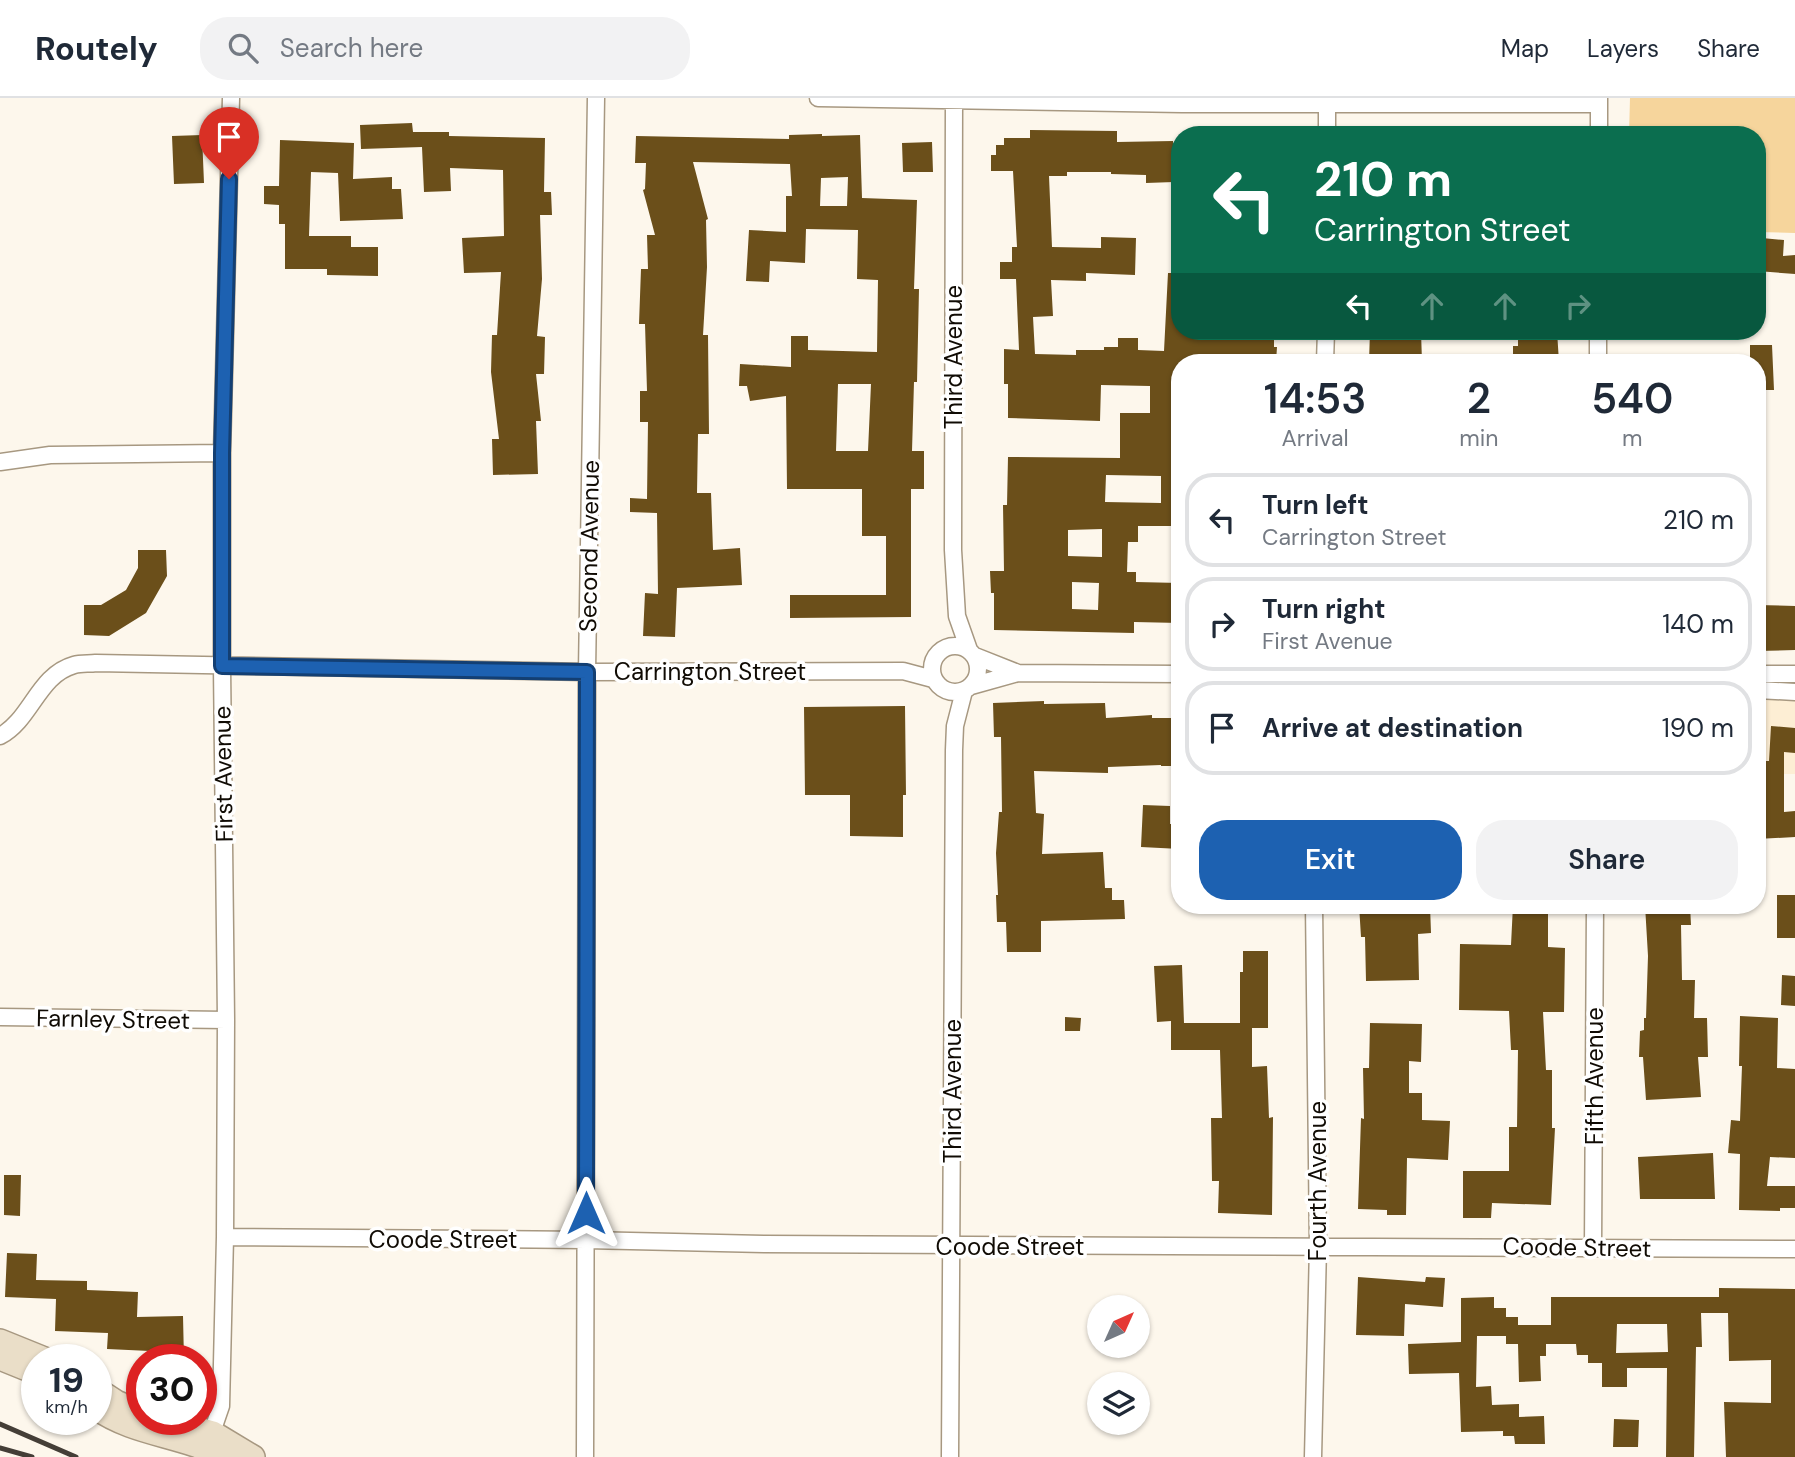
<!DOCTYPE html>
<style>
:root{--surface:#fff;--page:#f2f2f3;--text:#1f2937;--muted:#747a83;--line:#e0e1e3;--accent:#1d61b1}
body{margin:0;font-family:"DM Sans",sans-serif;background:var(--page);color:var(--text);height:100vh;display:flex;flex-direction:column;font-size:26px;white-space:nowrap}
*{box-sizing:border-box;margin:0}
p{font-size:23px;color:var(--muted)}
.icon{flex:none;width:38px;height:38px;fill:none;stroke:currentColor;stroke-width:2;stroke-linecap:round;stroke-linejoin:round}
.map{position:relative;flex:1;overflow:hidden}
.details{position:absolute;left:1171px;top:256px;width:595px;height:560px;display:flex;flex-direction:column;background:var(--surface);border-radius:28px;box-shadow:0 2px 5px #0004}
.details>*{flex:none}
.hud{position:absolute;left:1171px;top:28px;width:595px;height:214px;border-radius:28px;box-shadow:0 2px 5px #0004;background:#0b6e4f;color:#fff;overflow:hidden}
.needle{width:46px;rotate:45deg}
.tools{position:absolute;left:1087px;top:1197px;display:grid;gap:14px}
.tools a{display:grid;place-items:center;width:63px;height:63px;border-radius:50%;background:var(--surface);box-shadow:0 2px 5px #0004;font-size:35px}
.speed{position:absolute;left:21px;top:1246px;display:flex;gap:14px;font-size:35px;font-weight:700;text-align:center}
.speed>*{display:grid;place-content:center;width:91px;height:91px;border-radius:50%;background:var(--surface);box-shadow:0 2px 5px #0004;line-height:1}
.speed small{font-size:18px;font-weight:400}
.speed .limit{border:10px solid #d22;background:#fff;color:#111}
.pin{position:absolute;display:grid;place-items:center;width:60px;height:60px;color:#fff;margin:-72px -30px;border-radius:50% 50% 50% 0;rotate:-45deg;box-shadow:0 0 7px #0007}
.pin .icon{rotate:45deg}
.me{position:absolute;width:77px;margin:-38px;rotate:0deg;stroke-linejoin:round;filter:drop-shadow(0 0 5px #0008)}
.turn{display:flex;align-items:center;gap:24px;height:147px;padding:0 28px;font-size:32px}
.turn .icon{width:91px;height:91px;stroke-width:2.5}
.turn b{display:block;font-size:49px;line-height:60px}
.lanes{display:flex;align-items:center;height:66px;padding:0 28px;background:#0003;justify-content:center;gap:35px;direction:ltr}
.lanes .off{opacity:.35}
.eta{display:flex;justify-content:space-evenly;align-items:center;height:119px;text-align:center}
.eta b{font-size:42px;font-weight:600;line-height:49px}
.cta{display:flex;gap:14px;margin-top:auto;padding:14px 28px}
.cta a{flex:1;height:80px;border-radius:28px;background:var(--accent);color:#fff;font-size:28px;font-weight:600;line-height:80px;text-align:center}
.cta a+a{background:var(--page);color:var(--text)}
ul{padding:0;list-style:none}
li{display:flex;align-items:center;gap:21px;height:94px;margin:0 14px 10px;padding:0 14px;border:4px solid var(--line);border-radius:28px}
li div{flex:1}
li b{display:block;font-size:26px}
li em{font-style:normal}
header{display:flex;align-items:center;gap:42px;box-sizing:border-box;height:98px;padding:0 35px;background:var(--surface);border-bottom:2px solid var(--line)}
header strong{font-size:33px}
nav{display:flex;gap:38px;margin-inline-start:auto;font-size:24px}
.search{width:490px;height:63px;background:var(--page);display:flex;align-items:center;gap:18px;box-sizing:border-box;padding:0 24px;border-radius:28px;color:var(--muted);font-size:26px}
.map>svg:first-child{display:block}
.built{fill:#fdeed4}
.green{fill:#f6d59c}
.building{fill:#6b4f1a;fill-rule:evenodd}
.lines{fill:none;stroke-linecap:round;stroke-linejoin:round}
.street-casing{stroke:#a79881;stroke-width:19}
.secondary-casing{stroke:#a79881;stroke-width:26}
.street{stroke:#fff;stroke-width:16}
.secondary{stroke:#eadec8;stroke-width:23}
.rail{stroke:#443e37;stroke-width:5}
.route-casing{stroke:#133f73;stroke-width:18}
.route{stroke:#1d61b1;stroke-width:12}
.labels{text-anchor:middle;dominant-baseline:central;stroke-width:7;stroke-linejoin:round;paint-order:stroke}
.street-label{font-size:24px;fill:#100b04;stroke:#fff}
</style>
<header>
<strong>Routely</strong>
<div class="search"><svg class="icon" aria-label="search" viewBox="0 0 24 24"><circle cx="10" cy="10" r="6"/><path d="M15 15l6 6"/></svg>Search here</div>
<nav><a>Map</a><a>Layers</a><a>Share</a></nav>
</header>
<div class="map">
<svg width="1795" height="1359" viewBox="0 0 1795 1359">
<rect width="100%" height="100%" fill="#fdf7ec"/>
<path class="built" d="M1757,601h38v75h-38z"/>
<path class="green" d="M1630,0h165v135l-38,-1v-97h-128z"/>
<path class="building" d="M412,25l1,9h36v4l96,2 -1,54h7l1,23h-12l2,64 -5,57 8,1 -1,37h-8l5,47h-5l2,53 -45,1 -1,-36h7l-8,-67 1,-37h5l4,-63 -37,1 -2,-35 42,-2 -1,-66 -53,-2 1,23 -27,1 -2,-45 -61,2 -1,-24z
M1030,32l87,1v11l56,-1 1,41 -28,1v-8l-35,-1v-2h-44v4h-18l3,71 49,1v-11l35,1 -1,37 -49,-2v8l-35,-1 2,36 -20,1 2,37 41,1v-5h28v-3h14v-9h20v12l26,1 4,-78h12v58h94v16h3l-1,15h-96v164h-42v16h-10l-1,30h9v10l44,1v40l-46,-1v11l-140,-3v-37h-3l-1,-22h14l-1,-66h4l1,-48 112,1v-45h30v-27l-49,-1 -1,36 -92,-3v-34h-4v-35l15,1 -3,-71h-16v-17h12v-15h5l-4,-76h-22v-16h5v-10h8v-7h26zM1106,377l55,1v27l-56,-1zM1102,431v28l-34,-1v-26zM1072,484l27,1 -1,27 -26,-1z
M822,36v2l38,-1 2,63 55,2 -3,89h5l-2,93h-3l-2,69h12v38h-13v128l-121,1v-23h96v-59h-24v-47h-75l-1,-93 -36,5 -3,-15h-8l1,-22 51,3v-31h17v14l69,2 1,-72 -21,-1 1,-49 -52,-1 -1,34 -35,-2 -1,21 -23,-1 3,-51 37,2v-36h6l-2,-32 -97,-2 15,57 -2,1 1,47 -4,68h5l1,99h-11l-1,59h14l2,57 27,-2 2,37 -65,3 -2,49 -32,-1 2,-43 13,1 -1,-81 -27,-1v-14l17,1 1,-77h-8v-31h7l-2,-67h-6l2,-55h7l-1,-34h8l-12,-45 2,-1 1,-26h-11l1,-27 153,3v-4zM848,79l-1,29h-27l1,-28zM838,286h33l-3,67h-32z
M202,37l2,48 -30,1 -2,-48z
M280,42l74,3 -1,36 39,-2v12h9l2,30 -63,2 -2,-48 -27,-1 -2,64h42v11h27v29l-51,-1v-6h-42v-45h-6v-19l-15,-1v-18h15z
M932,44l1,30h-30l-1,-29z
M1762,140l22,2 -1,16 12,-1v19l-38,-3v-26h4z
M1370,233h51l1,31h-53z
M1518,233h39l2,31h-46v-16h5z
M1750,247h22l2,45h-17v-28h-7z
M138,452h28l1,26 -21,37 -37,23 -25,-1v-30h17l25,-15 12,-22z
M1757,507l38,1v44l-38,1z
M1044,603v3l61,-1 1,15 46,-3v3h28v48h-19v-1l-53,2v6l-74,-2 2,42 8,1 -2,40 61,-2 2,36h7v12h12l1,19 -84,2v31h-34l-1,-30h-9l-1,-27h2l-2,-42 3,-41h3l-1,-75h-7l-1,-34z
M905,608l1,89h-3v42l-53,-1v-41h-45l-1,-88z
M1771,628l24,2v25l-11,-1v60l11,-1v26l-38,2v-78h12z
M1143,707l27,1v18h10v25l-39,-2z
M1777,797h18v43h-18z
M1359,807h71l1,28 -13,1 1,46 -53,1 -1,-44h-4z
M1513,807h35v42l17,1 -1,64h-21l3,58h6v58h3l-4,77 -59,-2 -1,15h-28v-47h46v-44h8l1,-77h-7l-2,-39 -50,-1 1,-66 51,1z
M1645,807h45l1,20h-10l1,55h13l-1,38h13l1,39h-10l3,40 -55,3 -3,-43h-4l1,-26 4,-1v-12h2l2,-62z
M1243,853h25v77h-16v39l15,-1 2,52 4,-1 -1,98 -54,-2 1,-32h-7l-1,-63h11l-2,-68h-49v-29l-14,1 -3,-56 28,-1 2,58h56v-51h3z
M1782,877l13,1v30l-14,-1z
M1740,918l38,2 -1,50 18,1v89l-25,-1 -3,29h28v22h-15v3l-41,-1 1,-56 -12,-1 3,-33 9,1 2,-55h-3z
M1065,919l16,1 -1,13h-15z
M1370,925l52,1 -1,38 -12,-1v32h13v27l28,1 -2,39 -41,-2 -1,57h-19v-5l-29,-1 3,-91 3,1 -1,-51h6z
M1713,1055l2,46h-75l-2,-42z
M4,1077h17l-1,41 -16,-1z
M7,1155l30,1 -1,26 51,1v9l51,2 -1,25 46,-1 1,44h-33l-1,-9 -43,-2 1,-16 -53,-2 1,-32 -51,-2z
M1358,1179l67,5 1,-5 19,1 -2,29 -38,-3 -1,32 -48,-1z
M1719,1190l76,1v168h-69l-2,-55 47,1v-43l-42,1 -1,-48h-27l1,34h-6l-2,110h-28l1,-89h-40v19h-25v-24h-14v-8h-11l-1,-11h-30v12h-6l1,25 -22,1 -1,-38h-12v-8h-29l-1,51 15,-1 1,19 27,-1v13l25,-1 1,28h-30l-1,-8h-11v-5l-42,1 -2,-59 -50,1 -1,-30 53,-2v-44l33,-1v11h12v9h12v8h33v-28h168zM1617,1226h50l1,28 -52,1z
M1614,1321l25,1 -1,27h-25z"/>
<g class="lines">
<defs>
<path id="street" d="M818,0l364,6h417
M954,0l-1,452 4,66 12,34
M1327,37v-37
M1599,37v-37
M1325,264l1,-31
M1598,264v-31
M0,364l50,-7 172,-2
M932 571a23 23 0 1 1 46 0a23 23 0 1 1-46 0Z
M975,558l43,17
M1757,576h38
M971,588l47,-13 162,1
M1757,592l38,2
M0,638c31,-16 38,-61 74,-71 7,-2 15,-1 22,-2l491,9 316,-1 30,8
M0,919l226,3
M225,1139l361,3 178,4 1031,5
M1593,1150l2,-343
M209,1343l12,-35 4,-169 1,-217 -4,-354v-213l9,-355
M585,1359l2,-785 9,-574
M950,1359l4,-707 1,-24 9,-35
M1313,1359l5,-210 -4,-342"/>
<path id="secondary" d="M0,1243l47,19
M0,1260l37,15
M96,1291l20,13 26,11
M96,1310c38,27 87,27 127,49
M170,1323l43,12 40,24"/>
</defs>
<use href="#street" class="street-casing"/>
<use href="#secondary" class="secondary-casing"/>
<use href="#street" class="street"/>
<use href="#secondary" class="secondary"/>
<path class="rail" d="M0,1326l76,33
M0,1350l32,9"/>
</g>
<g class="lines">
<defs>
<path id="route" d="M229,81l-7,274v213l365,6 -1,541"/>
</defs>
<use href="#route" class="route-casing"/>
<use href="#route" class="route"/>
</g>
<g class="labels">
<g class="street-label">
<text transform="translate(953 259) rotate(-90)">Third Avenue</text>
<text transform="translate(589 448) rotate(-89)">Second Avenue</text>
<text x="710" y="573">Carrington Street</text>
<text transform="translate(223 676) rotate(-91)">First Avenue</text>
<text transform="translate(113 921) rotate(1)">Farnley Street</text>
<text transform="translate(1594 978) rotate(-90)">Fifth Avenue</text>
<text transform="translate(952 993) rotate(-90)">Third Avenue</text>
<text transform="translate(1317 1083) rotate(-90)">Fourth Avenue</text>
<text x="443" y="1141">Coode Street</text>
<text x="1010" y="1148">Coode Street</text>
<text transform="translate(1577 1149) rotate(1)">Coode Street</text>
</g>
</g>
</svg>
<div class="tools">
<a><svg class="needle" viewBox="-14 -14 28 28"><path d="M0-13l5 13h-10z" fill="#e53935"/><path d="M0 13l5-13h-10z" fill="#747a83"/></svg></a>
<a><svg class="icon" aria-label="layers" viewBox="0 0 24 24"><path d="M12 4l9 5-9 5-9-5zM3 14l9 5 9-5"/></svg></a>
</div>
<div class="speed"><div>19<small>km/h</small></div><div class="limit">30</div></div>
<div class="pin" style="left:229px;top:81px;background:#d93025"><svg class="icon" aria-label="arrive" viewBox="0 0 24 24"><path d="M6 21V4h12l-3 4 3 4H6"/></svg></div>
<svg class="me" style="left:586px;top:1115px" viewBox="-20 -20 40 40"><path d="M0-17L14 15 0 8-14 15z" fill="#1d61b1" stroke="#fff" stroke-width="4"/></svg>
<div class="hud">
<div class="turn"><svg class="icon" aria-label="left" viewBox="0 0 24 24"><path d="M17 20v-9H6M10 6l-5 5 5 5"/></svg><div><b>210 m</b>Carrington Street</div></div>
<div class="lanes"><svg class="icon" aria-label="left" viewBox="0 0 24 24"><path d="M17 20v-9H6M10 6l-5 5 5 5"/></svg><svg class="icon off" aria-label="ahead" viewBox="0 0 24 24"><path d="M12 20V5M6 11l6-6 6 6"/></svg><svg class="icon off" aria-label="ahead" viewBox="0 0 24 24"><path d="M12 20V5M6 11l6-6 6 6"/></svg><svg class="icon off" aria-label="right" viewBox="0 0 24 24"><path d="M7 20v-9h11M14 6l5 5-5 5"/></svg></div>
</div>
<section class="details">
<div class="eta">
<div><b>14:53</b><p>Arrival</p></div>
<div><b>2</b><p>min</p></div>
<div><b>540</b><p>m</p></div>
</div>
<ul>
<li><svg class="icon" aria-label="left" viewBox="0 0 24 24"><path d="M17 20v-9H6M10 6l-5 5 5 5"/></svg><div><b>Turn left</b><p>Carrington Street</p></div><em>210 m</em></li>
<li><svg class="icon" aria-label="right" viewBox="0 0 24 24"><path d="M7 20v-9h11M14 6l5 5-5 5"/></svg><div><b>Turn right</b><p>First Avenue</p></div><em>140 m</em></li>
<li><svg class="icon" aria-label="arrive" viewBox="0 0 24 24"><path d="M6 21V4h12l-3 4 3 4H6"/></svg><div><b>Arrive at destination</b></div><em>190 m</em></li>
</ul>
<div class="cta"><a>Exit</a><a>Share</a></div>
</section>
</div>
